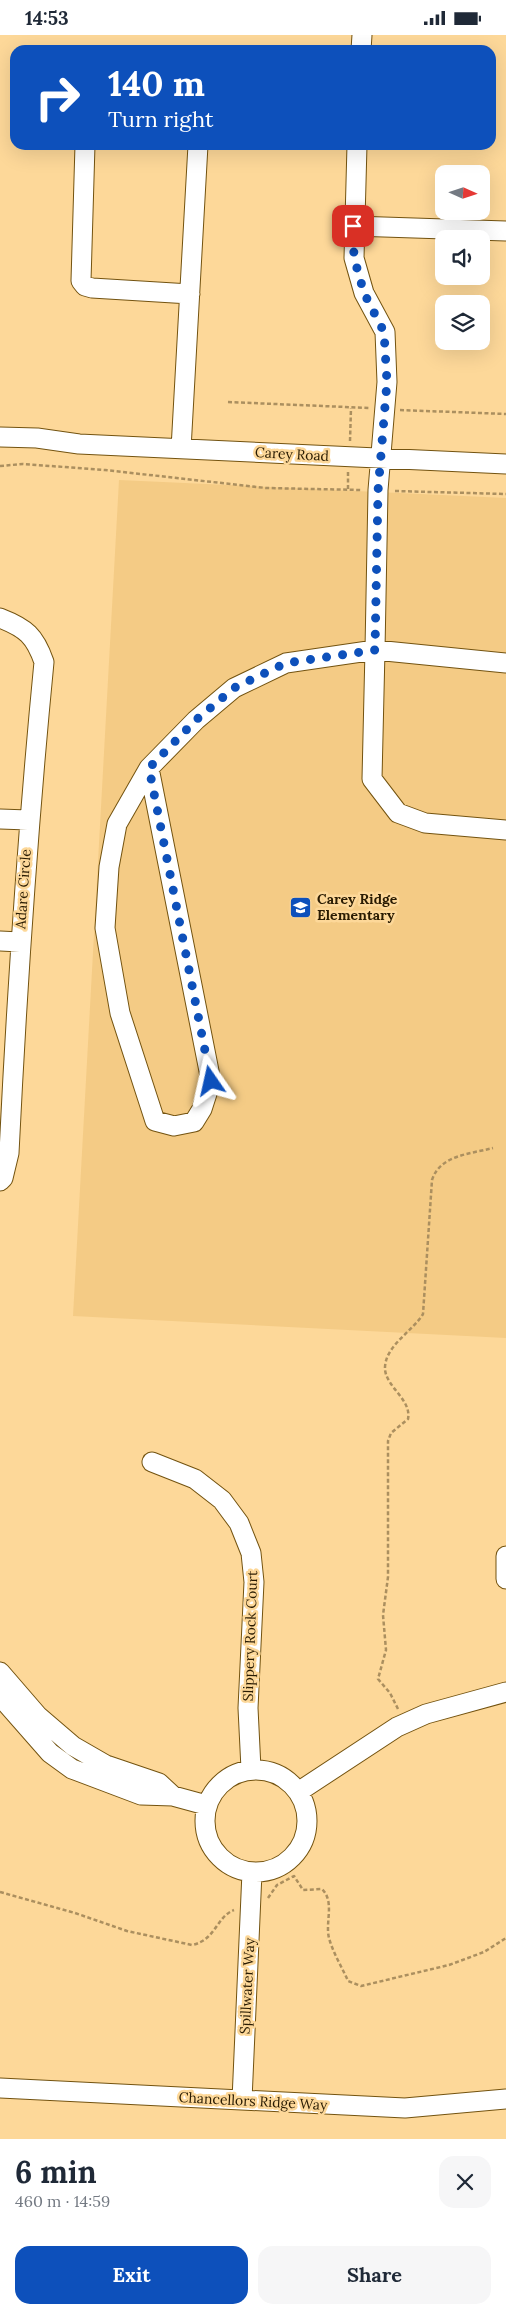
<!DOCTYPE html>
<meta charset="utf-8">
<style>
:root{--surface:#fff;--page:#f6f6f7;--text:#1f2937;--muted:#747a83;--accent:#0d50bb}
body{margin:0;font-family:Lora,serif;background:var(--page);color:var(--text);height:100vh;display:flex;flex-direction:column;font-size:19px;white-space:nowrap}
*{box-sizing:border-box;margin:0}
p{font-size:16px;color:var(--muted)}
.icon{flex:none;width:28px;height:28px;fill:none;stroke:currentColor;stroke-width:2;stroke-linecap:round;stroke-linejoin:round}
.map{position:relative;height:2104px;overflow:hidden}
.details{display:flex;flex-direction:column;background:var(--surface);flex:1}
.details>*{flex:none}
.banner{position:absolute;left:10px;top:10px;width:486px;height:105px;border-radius:15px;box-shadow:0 5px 20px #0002;background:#0d50bb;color:#fff;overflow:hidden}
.needle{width:32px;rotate:93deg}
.buttons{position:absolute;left:435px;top:130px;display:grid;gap:10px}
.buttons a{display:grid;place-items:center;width:55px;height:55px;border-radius:10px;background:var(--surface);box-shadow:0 5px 20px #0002;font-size:25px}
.pin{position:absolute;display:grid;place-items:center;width:42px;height:42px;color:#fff;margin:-21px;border-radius:10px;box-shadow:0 2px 8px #0006}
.me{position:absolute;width:55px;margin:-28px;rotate:349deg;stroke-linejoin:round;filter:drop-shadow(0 0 4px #0008)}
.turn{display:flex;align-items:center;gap:18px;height:105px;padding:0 15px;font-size:22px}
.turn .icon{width:65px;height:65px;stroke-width:2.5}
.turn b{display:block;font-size:35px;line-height:42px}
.round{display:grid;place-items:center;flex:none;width:52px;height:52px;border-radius:15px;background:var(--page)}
.headline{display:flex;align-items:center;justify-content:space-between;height:85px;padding:0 15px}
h1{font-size:30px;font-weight:700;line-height:38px}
.button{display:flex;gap:10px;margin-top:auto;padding:10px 15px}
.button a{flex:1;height:58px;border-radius:15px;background:var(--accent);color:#fff;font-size:20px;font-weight:700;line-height:58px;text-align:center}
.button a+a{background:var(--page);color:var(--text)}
.status{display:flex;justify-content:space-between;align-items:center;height:35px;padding:0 25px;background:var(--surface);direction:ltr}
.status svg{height:14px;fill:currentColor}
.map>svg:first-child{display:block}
.built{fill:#f4cb85}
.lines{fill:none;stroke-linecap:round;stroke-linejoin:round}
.minor-casing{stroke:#735310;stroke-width:21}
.path{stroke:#ab8f5f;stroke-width:2.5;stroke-dasharray:4 2.5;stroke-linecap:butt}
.minor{stroke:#fff;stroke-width:19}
.route{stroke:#0d50bb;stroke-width:9;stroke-dasharray:0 16.2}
.labels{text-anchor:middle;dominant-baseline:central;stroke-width:5;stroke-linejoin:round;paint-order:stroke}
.street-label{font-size:14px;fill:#291b02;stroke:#fdd899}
.poi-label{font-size:14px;font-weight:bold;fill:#291b02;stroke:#fdd899;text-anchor:start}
</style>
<div class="status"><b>14:53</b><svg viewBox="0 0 49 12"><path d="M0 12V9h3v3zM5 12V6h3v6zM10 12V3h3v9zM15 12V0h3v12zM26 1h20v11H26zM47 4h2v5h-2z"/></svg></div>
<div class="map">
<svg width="506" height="2104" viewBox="0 0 506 2104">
<rect width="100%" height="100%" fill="#fdd899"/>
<path class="built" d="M119,445l387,18v840l-433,-22z"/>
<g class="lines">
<defs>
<path id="minor" d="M361,15l1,-15
M85,110l-4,136 4,5 7,2 98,6
M357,110l-3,113 10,35 21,39 2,50 -9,108 -3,160 131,13
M353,191l153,5
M0,402l37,1 42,6 427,20
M181,414l17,-304
M0,583c26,10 35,18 44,44 -16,164 -27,327 -35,491l-6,25 -3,3
M149,733l62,313 -9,28 -8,13 -20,4 -19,-5 -35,-108 -15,-85 4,-61 8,-43 32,-56 47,-48 38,-32 52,-25 89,-13 -3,129 26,34 27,10 81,7
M0,784l28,1
M0,906l20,1
M152,1427l43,17 27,21 17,23 12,30 3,29 -6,126 3,61
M506,1521v23
M0,1637l38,44 35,30 33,19 53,18 14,13
M0,1661l50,57 22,16 69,26 32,1 33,9
M205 1786a51 51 0 1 1 102 0a51 51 0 1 1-102 0Z
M298,1757l99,-65 29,-13 80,-22
M0,2053l405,20 101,-9
M242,2065l10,-228"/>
</defs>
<use href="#minor" class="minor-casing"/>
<path class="path" d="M228,367l141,6
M400,375l106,4
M350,406l1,-33
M0,431l23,-2 82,6 161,18 96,2
M348,454v-18
M395,456l111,3
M398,1674l-8,-16 -12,-14 8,-29 -3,-35 5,-38v-136l3,-8 17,-14c4,-20 -24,-33 -23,-52 1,-22 28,-36 38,-53l9,-134c8,-25 38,-26 61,-32
M0,1857l75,21 52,18 65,14c24,-5 24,-28 42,-35
M268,1863l9,-13 17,-9 9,14 19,-1c13,13 3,33 7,49 4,15 13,29 19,43l13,5 88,-21 35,-13 22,-14"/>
<use href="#minor" class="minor"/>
</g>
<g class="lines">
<path class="route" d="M211,1046l-62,-313 47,-48 38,-32 52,-25 89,-13 3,-159 9,-109 -3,-50 -20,-39 -5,-18 -5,-17 -1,-32"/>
</g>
<defs>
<symbol id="school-square" viewBox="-11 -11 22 22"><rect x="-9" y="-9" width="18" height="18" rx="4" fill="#0d50bb" stroke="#fdd899"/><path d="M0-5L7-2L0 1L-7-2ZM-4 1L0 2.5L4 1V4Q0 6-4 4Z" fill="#fff"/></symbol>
</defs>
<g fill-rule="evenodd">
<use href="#school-square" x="288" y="860" width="25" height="25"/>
</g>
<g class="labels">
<g class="street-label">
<text transform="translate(292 419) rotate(3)">Carey Road</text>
<text transform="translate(23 854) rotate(-86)">Adare Circle</text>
<text transform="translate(250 1601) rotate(-88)">Slippery Rock Court</text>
<text transform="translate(247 1951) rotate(-87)">Spillwater Way</text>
<text transform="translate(253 2066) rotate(3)">Chancellors Ridge Way</text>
</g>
<g class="poi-label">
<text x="317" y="864">Carey Ridge<tspan x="317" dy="16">Elementary</tspan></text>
</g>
</g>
</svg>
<div class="buttons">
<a><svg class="needle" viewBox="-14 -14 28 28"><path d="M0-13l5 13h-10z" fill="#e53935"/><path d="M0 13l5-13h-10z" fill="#747a83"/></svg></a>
<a><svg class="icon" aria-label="sound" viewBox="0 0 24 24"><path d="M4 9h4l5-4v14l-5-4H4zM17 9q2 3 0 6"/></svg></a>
<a><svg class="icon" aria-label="layers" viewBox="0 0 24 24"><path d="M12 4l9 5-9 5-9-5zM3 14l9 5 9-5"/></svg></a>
</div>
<div class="pin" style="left:353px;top:191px;background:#d93025"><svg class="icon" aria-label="arrive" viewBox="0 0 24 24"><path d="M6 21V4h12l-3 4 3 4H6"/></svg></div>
<svg class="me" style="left:211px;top:1046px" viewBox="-20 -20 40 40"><path d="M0-17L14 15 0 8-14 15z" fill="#0d50bb" stroke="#fff" stroke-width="4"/></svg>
<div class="banner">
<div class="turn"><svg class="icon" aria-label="right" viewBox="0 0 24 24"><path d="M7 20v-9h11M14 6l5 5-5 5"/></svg><div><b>140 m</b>Turn right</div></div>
</div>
</div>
<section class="details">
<div class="headline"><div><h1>6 min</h1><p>460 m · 14:59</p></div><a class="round"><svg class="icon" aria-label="close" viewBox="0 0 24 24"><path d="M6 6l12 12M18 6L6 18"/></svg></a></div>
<div class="button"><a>Exit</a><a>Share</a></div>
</section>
